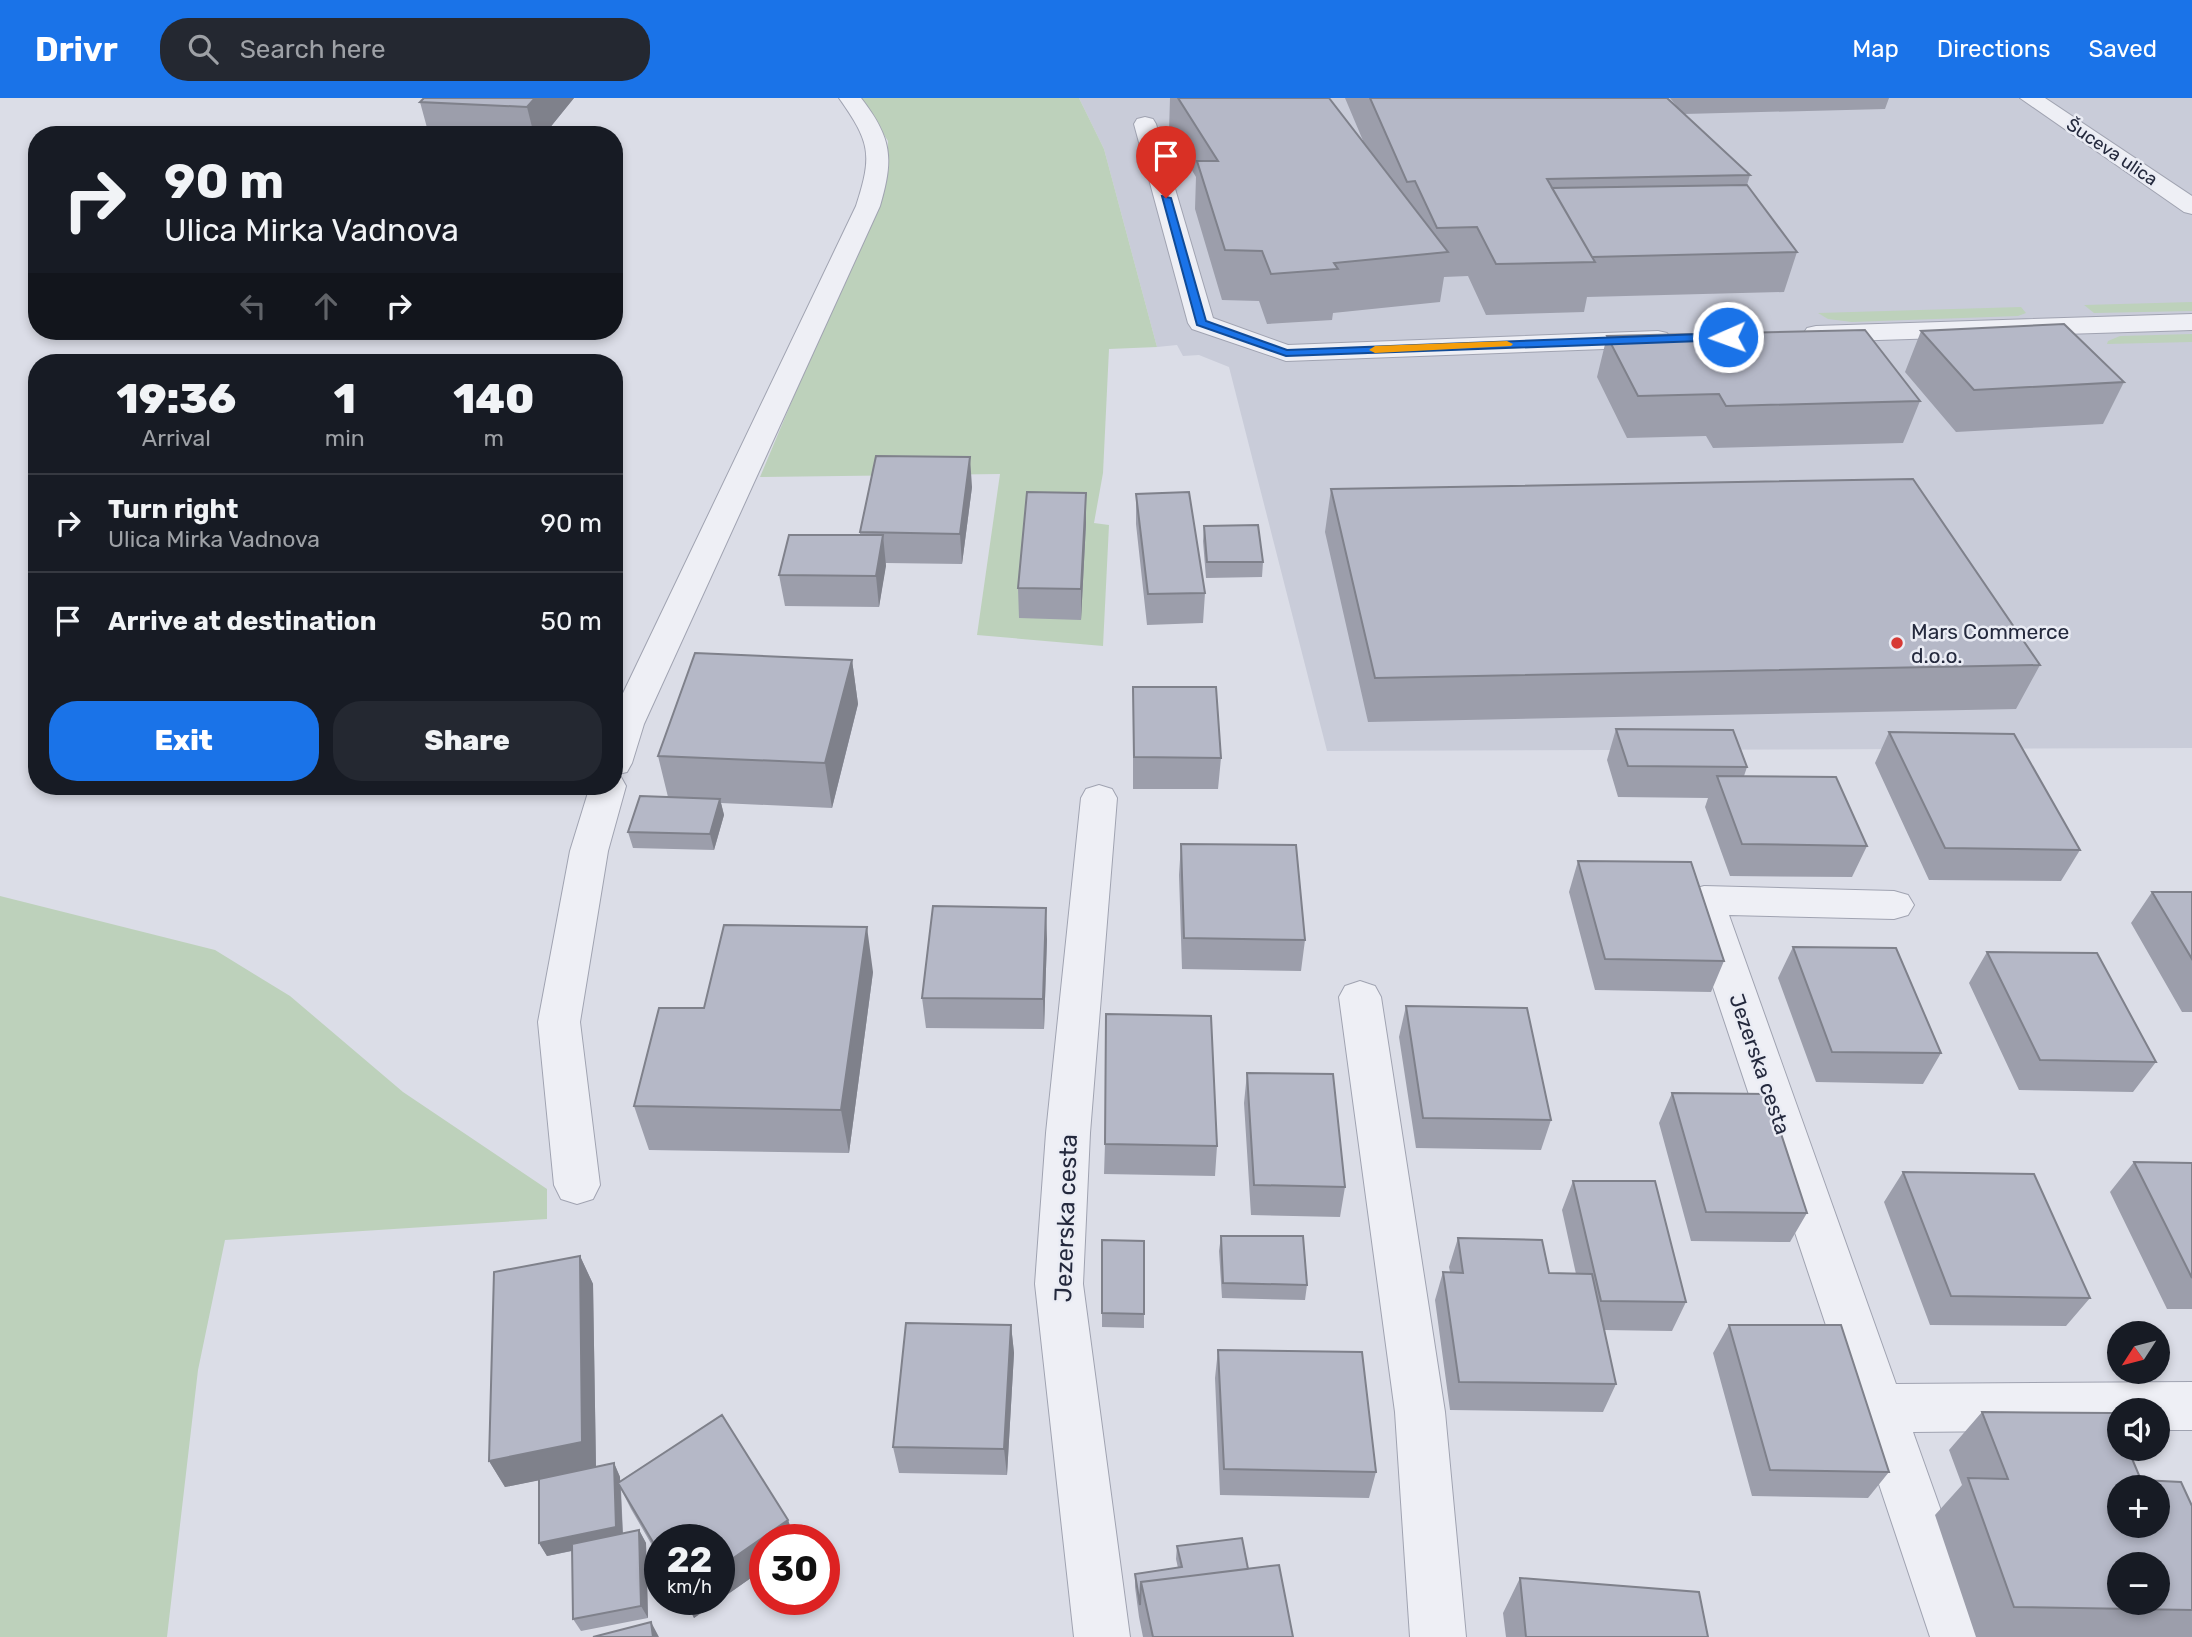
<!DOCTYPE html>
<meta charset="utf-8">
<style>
:root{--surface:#171b24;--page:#242831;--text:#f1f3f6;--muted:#9ea1a6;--line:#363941;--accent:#1a73e8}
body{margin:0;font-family:Rubik,sans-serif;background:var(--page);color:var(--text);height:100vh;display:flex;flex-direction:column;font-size:26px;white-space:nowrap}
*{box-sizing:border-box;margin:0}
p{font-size:23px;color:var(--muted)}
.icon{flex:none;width:38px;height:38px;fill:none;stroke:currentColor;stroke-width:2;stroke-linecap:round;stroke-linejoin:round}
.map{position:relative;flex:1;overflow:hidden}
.details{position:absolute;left:28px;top:256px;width:595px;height:441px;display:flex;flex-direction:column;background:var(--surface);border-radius:28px;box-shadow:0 4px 10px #0003}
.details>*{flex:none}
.hud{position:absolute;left:28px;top:28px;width:595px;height:214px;border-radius:28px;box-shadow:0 4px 10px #0003;background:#171b24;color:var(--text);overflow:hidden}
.needle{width:46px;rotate:234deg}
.tools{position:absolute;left:2107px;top:1223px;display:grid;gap:14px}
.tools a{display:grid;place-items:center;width:63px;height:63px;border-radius:50%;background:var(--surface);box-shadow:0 4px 10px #0003;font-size:35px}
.speed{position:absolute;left:644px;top:1426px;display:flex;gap:14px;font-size:35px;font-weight:700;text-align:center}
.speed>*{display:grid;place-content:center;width:91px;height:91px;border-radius:50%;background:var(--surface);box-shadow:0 4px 10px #0003;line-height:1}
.speed small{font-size:18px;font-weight:400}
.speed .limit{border:10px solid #d22;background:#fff;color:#111}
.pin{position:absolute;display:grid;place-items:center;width:60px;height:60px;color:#fff;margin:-72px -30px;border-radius:50% 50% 50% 0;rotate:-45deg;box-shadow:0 0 7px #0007}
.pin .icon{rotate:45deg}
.me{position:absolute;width:77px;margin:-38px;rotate:268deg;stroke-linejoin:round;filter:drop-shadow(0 0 5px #0008)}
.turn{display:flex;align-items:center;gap:24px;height:147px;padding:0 21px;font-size:32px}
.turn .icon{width:91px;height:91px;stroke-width:2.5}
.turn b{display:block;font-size:49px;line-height:60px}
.lanes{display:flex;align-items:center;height:66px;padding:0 21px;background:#0003;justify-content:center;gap:35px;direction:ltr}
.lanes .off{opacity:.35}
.eta{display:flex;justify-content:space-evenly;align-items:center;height:119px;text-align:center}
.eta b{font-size:42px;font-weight:800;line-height:49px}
.button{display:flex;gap:14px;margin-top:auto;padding:14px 21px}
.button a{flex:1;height:80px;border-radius:28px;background:var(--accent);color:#fff;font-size:28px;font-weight:800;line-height:80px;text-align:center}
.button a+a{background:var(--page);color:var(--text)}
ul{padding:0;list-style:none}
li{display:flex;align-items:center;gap:21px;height:98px;padding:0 21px;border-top:2px solid var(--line)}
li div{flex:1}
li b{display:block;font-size:26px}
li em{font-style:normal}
header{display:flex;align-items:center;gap:42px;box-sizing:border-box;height:98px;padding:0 35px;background:var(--accent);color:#fff}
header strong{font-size:33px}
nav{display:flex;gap:38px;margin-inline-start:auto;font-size:24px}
.search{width:490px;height:63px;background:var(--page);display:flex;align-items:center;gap:18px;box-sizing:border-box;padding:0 24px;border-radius:28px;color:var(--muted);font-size:26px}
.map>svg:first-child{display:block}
.built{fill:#c9ccd9}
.green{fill:#bdd1bb}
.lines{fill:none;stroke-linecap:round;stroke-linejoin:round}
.street-casing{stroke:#a0a3b1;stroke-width:2}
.street{fill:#eeeff5;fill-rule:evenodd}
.wall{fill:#9c9eab}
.shaded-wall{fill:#7f818b}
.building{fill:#b5b8c7;stroke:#7f818b;stroke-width:2;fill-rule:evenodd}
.route{fill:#1a73e8;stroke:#114b97;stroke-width:2}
.slow{fill:#f59e0b}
.poi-dot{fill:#d73934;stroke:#eaecf4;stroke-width:2.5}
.labels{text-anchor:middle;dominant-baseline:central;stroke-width:5;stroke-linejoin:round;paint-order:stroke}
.far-street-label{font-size:18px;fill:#24293d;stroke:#eaecf4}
.poi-label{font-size:21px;fill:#24293d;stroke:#eaecf4;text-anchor:start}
.street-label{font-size:21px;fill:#24293d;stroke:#eaecf4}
.near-street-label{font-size:24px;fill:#24293d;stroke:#eaecf4}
</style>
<header>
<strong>Drivr</strong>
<div class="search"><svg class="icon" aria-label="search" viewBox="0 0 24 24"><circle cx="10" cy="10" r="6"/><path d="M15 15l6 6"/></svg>Search here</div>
<nav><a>Map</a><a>Directions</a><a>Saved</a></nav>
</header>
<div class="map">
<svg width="2192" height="1539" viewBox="0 0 2192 1539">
<rect width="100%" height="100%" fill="#dbdde7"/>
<path class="built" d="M1079,0h1113v650l-865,3 -98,-384 -30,-12 -16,1 -6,-11 -20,2 -53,-198z"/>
<path class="green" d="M860,0h219l25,51 53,198 -48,2 -6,124 -9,50 15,2 -6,121 -126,-11 23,-161 -240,3 126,-300 2,-36z
M2192,204v9l-98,2 -10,-8z
M2021,209l5,6 -8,3 -166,6 -24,-3 -10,-6z
M2192,236v8l-85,2 1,-3 12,-5z
M0,798l215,54 75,46 113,96 144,97v30l-322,21 -27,130 -31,267h-167z"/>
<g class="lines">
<defs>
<path id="street" d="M839,0h22c31,40 33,60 19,108l-236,518 -12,39 -5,9 -13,3v-63l242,-506c17,-52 14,-64 -17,-108z
M2020,0h25l147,98v18l-8,-2z
M1145,19l8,2 3,5 57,194 75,27 370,-14 9,2 4,6 -4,6 -9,2 -372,14 -94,-32 -4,-6 -54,-199 3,-5z
M2192,216v16l-376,12 -9,-2 -4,-6 4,-6 9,-2z
M614,677l7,2 5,9 -18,65 -28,171 20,163 -7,14 -16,5 -16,-5 -7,-14 -16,-163 32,-171 20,-65h24z
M1099,687l13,4 5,9 -27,335 -7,151 47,353h-56l-39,-353 11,-151 35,-335 5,-9z
M1704,788l190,5 14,4 6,10 -6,10 -14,4 -165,-4 167,469 296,-2v48h-34v-20h-39v20l-206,2 73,205h-56l-246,-737 6,-10z
M1360,883l15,5 6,11 64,415 21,225h-56l-15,-225 -56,-415 6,-11z"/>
</defs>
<use href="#street" class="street-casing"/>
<use href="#street" class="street"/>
</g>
<path class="wall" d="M574,0l-30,37h-115l-9,-33z
M1170,0h159l35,45 -19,-45h322l11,10 -8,-10h219l-4,11 -201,5 66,61 -3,10 50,67 -13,40 -197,5 -3,15 -98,3 -18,-39 -24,1 -4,25 -107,11 -1,7 -65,4 -8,-23 -37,-1 -27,-91 1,-32 -27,-45z
M1921,233l203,51 -21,42 -147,8 -51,-60z
M1607,238l313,65 -17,42 -190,5 -7,-12 -79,2 -30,-61z
M972,389l-10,77 -76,-1 -7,44 -94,-1 -6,-31 81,-40v-3z
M1331,391l709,176 -24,44 -648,13 -43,-190z
M1086,395v30l-5,97 -62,-2 -1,-30z
M1136,396l69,99 -2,30 -56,2 -11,-101z
M1204,428l59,36 -1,15 -56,1 -3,-37z
M852,562l6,44 -26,104 -111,-5 3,12 -10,35 -81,-2 -5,-16 40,-35 -10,-41z
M1133,589l88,71 -3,31h-85z
M1616,631l131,38 -3,9 123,70 -15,31 -122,-1 -25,-69 3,-9 -90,-1 -11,-37z
M1889,634l191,118 -19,31 -132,-1 -54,-117z
M1181,746l124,96 -4,31 -119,-2 -3,-94z
M1578,763l146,100 -13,31 -116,-2 -26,-98z
M2152,794h40v120h-10l-51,-89z
M1047,841l-3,90 -118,-1 -4,-30z
M1793,849l148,106 -18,31 -107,-2 -38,-104z
M1987,854l169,110 -23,30 -114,-2 -50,-107z
M873,874l-24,181 -200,-3 -15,-44z
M1406,908l145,114 -10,30 -125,-2 -17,-111z
M1247,975l98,114 -5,30 -89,-2 -7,-112z
M1672,995l135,120 -17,29 -99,-1 -32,-118z
M1105,1046l112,2 -2,30 -111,-2z
M2134,1064l58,1v146h-25l-57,-117z
M1903,1074l187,126 -24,28 -136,-1 -46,-123z
M1573,1083l113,121 -14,29 -68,-1 12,54 -13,28 -153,-2 -15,-110 8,-28h7l-1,-5 9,-29 91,35 27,1 -14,-64z
M1221,1138l86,49 -2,15 -83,-2 -3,-47z
M1102,1142l42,74v14l-42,-1z
M580,1158l13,28 3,183 18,-4 6,14v4l102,-66 66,105 7,20h-30v28l-71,50 -10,-18h35v-60h-59v19l-29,-50 -10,-20 2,45 16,-4 7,13 2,75 -67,13 -8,-12 -1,-68 -25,5 -8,-13v-63l-34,7 -16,-26 5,-189z
M1011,1227l3,28 -7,122 -108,-2 -6,-26z
M1729,1227l160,147 -21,26 -116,-2 -39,-143z
M1218,1252l158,122 -7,26 -149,-3 -5,-117z
M1982,1314l159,68 51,26v131h-216l-41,-122 27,-30 -13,-35z
M1177,1448l71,23 45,68h-150l-4,-20 -4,-30v-13l43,-6 -2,-9z
M1520,1480l188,59h-202l-3,-24z"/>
<path class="shaded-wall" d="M535,0h39l-30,37h-10l-7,-28z
M970,359l2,30 -10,77 -2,-30z
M1086,395v30l-5,97v-31z
M883,437l3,31 -7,41 -3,-31z
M852,562l6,44 -26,104 -7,-45z
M720,701l4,16 -10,35 -4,-16z
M1046,810l1,31 -3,90 -1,-30z
M867,829l6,45 -24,181 -8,-43z
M580,1158l13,28 3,185 -91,18 -16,-26z
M1011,1227l3,28 -7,122 -3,-26z
M614,1365l6,14 3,63 -76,16 -8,-13z
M788,1422l7,20h-30v28l-71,50 -8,-18h33v-32z
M639,1432l7,13 2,75 -7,-12z
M651,1524l8,15h-6z"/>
<path class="building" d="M424,0h111l-8,9 -107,-5z
M1178,0h151l119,154 -114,11 4,6 -67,5 -9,-23 -37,-1 -28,-89h21z
M1370,0h297l83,77 -203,4 48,83 -99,2 -19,-37 -40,1 -22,-47 -8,1z
M1747,87l50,67 -205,5 -40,-69z
M2064,226l60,58 -150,8 -53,-59z
M1865,232l55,71 -194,5 -7,-12 -81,2 -31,-60z
M876,358l94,1 -10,77 -100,-2z
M1913,381l127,186 -665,13 -44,-189z
M1027,394l59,1 -5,96 -63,-1z
M1189,394l16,101 -57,1 -12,-100z
M1258,427l5,37h-56l-3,-36z
M789,437h94l-7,41 -97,-1z
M695,555l157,7 -27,103 -167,-7z
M1133,589h83l5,71 -87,-1z
M1616,631l117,1 14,37 -119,-1z
M1889,634l125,2 66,116 -135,-2z
M1717,678l119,1 31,69 -125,-2z
M640,698l80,3 -10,35 -82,-2z
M1181,746l115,1 9,95 -121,-2z
M1578,763l113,1 33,99 -119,-2z
M2152,794h40v67z
M933,808l113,2 -3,91 -121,-1z
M724,827l143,2 -26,183 -207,-4 25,-98h45z
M1793,849l103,1 45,105 -109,-1z
M1987,854l110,1 59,109 -116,-2z
M1406,908l121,2 24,112 -128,-2z
M1106,916l105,2 6,130 -112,-2z
M1247,975l86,1 12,113 -91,-2z
M1672,995l96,1 39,119 -101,-1z
M2134,1064l58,1v115z
M1903,1074l131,2 56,124 -139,-2z
M1573,1083h82l31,121 -85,-1z
M1221,1138h82l4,49 -84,-2z
M1458,1140l84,2 7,33 43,1 24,110 -157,-2 -16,-110 20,1z
M1102,1142l42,1v73l-42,-1z
M580,1158l2,186 -93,19 5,-189z
M906,1225l105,2 -7,124 -111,-2z
M1729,1227h112l48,147 -119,-2z
M1218,1252l144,2 14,120 -152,-3z
M1982,1314l130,1 7,16v20h9l13,31 40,2 11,24v104l-178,-3 -46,-129 40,1zM2119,1390h39v38h-39zM2119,1466h39v39h-39z
M722,1317l66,105 -69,48v-28h-59v14l-42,-71z
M614,1365l2,64 -77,16v-64z
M639,1432l2,76 -68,13 -1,-75z
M1242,1440l6,31 -107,13 -1,23 -5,-31 47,-7 -5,-21z
M1279,1467l14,72h-140l-12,-55z
M1520,1480l179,14 9,45h-182z
M651,1524l2,15h-60z"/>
<path class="route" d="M1162,98l9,2 35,123 81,29 441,-17 6,4 -6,3 -442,16 -89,-31z"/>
<path class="slow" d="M1507,243l6,3 -2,2 -136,7 -6,-3 6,-4z"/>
<circle class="poi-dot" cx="1897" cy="545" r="7"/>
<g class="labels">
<g class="far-street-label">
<text transform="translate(2112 54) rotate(34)">Šuceva ulica</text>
</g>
<g class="poi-label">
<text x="1911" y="533">Mars Commerce<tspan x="1911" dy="24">d.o.o.</tspan></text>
</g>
<g class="street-label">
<text transform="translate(1760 966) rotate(71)">Jezerska cesta</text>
</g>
<g class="near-street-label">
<text transform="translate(1066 1120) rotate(-88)">Jezerska cesta</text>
</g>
</g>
</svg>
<div class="tools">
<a><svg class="needle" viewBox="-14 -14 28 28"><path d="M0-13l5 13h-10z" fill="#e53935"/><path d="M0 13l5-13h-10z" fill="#9ea1a6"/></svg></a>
<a><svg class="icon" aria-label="sound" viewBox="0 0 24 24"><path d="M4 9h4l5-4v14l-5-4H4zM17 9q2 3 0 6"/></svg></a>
<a>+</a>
<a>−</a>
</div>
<div class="speed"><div>22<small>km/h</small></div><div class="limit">30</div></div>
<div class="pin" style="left:1166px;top:100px;background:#d93025"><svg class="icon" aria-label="arrive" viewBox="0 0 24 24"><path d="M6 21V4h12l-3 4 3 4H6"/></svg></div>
<svg class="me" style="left:1728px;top:239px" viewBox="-20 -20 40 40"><circle r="17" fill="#1a73e8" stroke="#fff" stroke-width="3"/><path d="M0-11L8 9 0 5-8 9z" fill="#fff"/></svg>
<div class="hud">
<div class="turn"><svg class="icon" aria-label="right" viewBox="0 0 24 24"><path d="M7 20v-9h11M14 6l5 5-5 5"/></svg><div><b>90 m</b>Ulica Mirka Vadnova</div></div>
<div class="lanes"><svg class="icon off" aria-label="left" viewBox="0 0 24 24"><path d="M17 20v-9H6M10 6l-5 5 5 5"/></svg><svg class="icon off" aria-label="ahead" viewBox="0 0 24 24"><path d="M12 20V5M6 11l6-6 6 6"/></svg><svg class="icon" aria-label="right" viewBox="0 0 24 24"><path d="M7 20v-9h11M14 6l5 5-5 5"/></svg></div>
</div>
<section class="details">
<div class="eta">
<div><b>19:36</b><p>Arrival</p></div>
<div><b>1</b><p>min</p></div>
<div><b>140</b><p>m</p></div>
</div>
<ul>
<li><svg class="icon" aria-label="right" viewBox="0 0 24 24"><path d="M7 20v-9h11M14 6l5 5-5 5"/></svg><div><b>Turn right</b><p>Ulica Mirka Vadnova</p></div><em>90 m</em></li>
<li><svg class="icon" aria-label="arrive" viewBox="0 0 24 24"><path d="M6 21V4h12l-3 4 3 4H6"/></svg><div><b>Arrive at destination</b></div><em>50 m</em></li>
</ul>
<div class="button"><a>Exit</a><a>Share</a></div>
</section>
</div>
